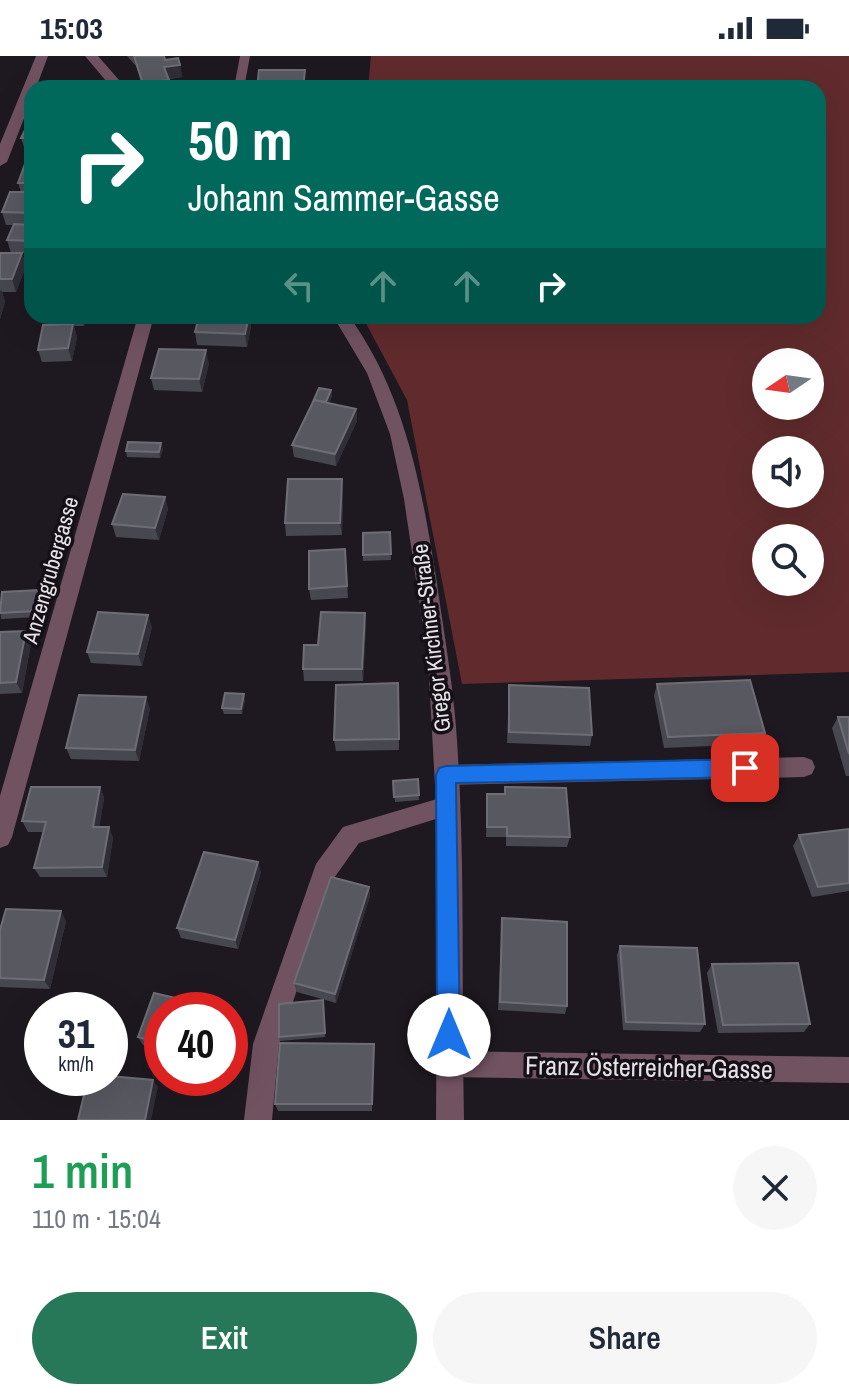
<!DOCTYPE html>
<meta charset="utf-8">
<style>
:root{--surface:#fff;--page:#f6f6f7;--text:#1f2937;--muted:#747a83;--accent:#277859}
body{margin:0;font-family:"Archivo Narrow",sans-serif;background:var(--page);color:var(--text);height:100vh;display:flex;flex-direction:column;font-size:30px;white-space:nowrap}
*{box-sizing:border-box;margin:0}
p{font-size:26px;color:var(--muted)}
.icon{flex:none;width:44px;height:44px;fill:none;stroke:currentColor;stroke-width:2;stroke-linecap:round;stroke-linejoin:round}
.map{position:relative;height:1064px;overflow:hidden}
.drawer{display:flex;flex-direction:column;background:var(--surface);flex:1}
.drawer>*{flex:none}
.top-card{position:absolute;left:24px;top:24px;width:802px;height:244px;border-radius:24px;box-shadow:0 8px 32px #0002;background:#00695c;color:#fff;overflow:hidden}
.needle{width:52px;rotate:257deg}
.fabs{position:absolute;left:752px;top:292px;display:grid;gap:16px}
.fabs a{display:grid;place-items:center;width:72px;height:72px;border-radius:50%;background:var(--surface);box-shadow:0 8px 32px #0002;font-size:40px}
.speed{position:absolute;left:24px;top:936px;display:flex;gap:16px;font-size:40px;font-weight:700;text-align:center}
.speed>*{display:grid;place-content:center;width:104px;height:104px;border-radius:50%;background:var(--surface);box-shadow:0 8px 32px #0002;line-height:1}
.speed small{font-size:20px;font-weight:400}
.speed .limit{border:12px solid #d22;background:#fff;color:#111}
.pin{position:absolute;display:grid;place-items:center;width:68px;height:68px;color:#fff;margin:-34px;border-radius:16px;box-shadow:0 4px 12px #0006}
.me{position:absolute;width:88px;margin:-44px;rotate:0deg;stroke-linejoin:round;filter:drop-shadow(0 0 6px #0008)}
.turn{display:flex;align-items:center;gap:28px;height:168px;padding:0 32px;font-size:36px}
.turn .icon{width:104px;height:104px;stroke-width:2.5}
.turn b{display:block;font-size:56px;line-height:68px}
.lanes{display:flex;align-items:center;height:76px;padding:0 32px;background:#0003;justify-content:center;gap:40px;direction:ltr}
.lanes .off{opacity:.35}
.round{display:grid;place-items:center;flex:none;width:84px;height:84px;border-radius:42px;background:var(--page)}
.head{display:flex;align-items:center;justify-content:space-between;height:136px;padding:0 32px}
h1{font-size:48px;font-weight:600;line-height:60px;color:#1e9e55}
.button{display:flex;gap:16px;margin-top:auto;padding:16px 32px}
.button a{flex:1;height:92px;border-radius:48px;background:var(--accent);color:#fff;font-size:32px;font-weight:600;line-height:92px;text-align:center}
.button a+a{background:var(--page);color:var(--text)}
.status{display:flex;justify-content:space-between;align-items:center;height:56px;padding:0 40px;background:var(--surface);direction:ltr}
.status svg{height:22px;fill:currentColor}
.map>svg:first-child{display:block}
.green{fill:#612b2d;fill-rule:evenodd}
.lines{fill:none;stroke-linecap:round;stroke-linejoin:round}
.service{fill:#715261;fill-rule:evenodd}
.minor{fill:#715261;fill-rule:evenodd}
.tertiary{fill:#715261;fill-rule:evenodd}
.wall{fill:#474750}
.shaded-wall{fill:#2f2d36}
.building{fill:#585861;stroke:#6e6d76;stroke-width:2}
.route{fill:#1a73e8;stroke:#114b97;stroke-width:2}
.labels{text-anchor:middle;dominant-baseline:central;stroke-width:7;stroke-linejoin:round;paint-order:stroke}
.street-label{font-size:22px;fill:#e6e3e8;stroke:#151017}
.near-street-label{font-size:26px;fill:#e6e3e8;stroke:#151017}
</style>
<div class="status"><b>15:03</b><svg viewBox="0 0 49 12"><path d="M0 12V9h3v3zM5 12V6h3v6zM10 12V3h3v9zM15 12V0h3v12zM26 1h20v11H26zM47 4h2v5h-2z"/></svg></div>
<div class="map">
<svg width="849" height="1064" viewBox="0 0 849 1064">
<rect width="100%" height="100%" fill="#1e1920"/>
<path class="green" d="M371,0h478v616l-387,12 -55,-284 -45,-84h456v-228h-450zM766,306h44v44h-44zM766,394h44v44h-44zM766,482h44v44h-44z"/>
<g class="lines">
<path class="service" d="M240,0h10l-6,32h-10z"/>
<path class="minor" d="M36,0h12l-12,32h-4v10l-25,64 -7,4v-22z
M138,260h16l-142,521 -4,8 -8,3v-52z
M804,701l8,3 3,7 -3,7 -8,3 -358,8 -8,-3 -3,-7 3,-7 8,-3z
M447,740l8,3 3,7 -3,7 -96,30 -25,35 -55,166 -7,76h-28l9,-76 63,-180 27,-37z
M449,995l400,6v26l-400,-6 -9,-4 -4,-9 4,-9z"/>
<path class="tertiary" d="M85,0h13l28,32h-14z
M333,260h16c56,78 72,168 87,261 7,50 16,100 20,150 10,131 5,262 8,393h-28l2,-281 -10,-179 -24,-161 -14,-65 -23,-61z"/>
</g>
<path class="wall" d="M127,0h37l1,4 15,5 2,12 -13,2 2,9h-28l-7,-22z
M32,71v24l-7,-1 -4,-12z
M32,108v90l-10,-1 4,13 -10,26h-14l3,10 -5,17v-66h11l-4,-13 7,-15h-8l-4,-13 19,-20 -3,-9z
M50,260h36l-2,10h-10l3,11 -5,24 -30,1 -4,-12 15,-25z
M251,270l-4,21 -50,-2 -2,-13z
M209,307l-7,29 -48,-2 -3,-12z
M331,334l1,6 -3,7 27,6 1,12 -21,45 -42,-9 -2,-12z
M163,393l-3,9 -33,-1 -1,-6z
M343,435l-1,44 -56,1 -1,-13z
M165,441l3,12 -9,31 -43,-3 -4,-13z
M390,476l1,28 -28,1v-28z
M345,493l3,49 -37,2 -2,-11z
M41,540l-3,21 -37,2 -1,-18z
M366,569l-3,56h-59l-1,-12 15,-24z
M152,571l-10,39 -51,-3 -4,-11z
M26,575l5,12 -9,50 -22,1v-62z
M398,627l1,67 -63,1 -2,-11z
M657,628l108,49 -5,11 -96,4 -10,-52z
M509,629l83,50 -2,11 -83,-3z
M245,643l-3,15h-18l-2,-6z
M150,652l-11,53 -68,-2 -5,-11z
M838,661h11v59h-3l-14,-48z
M418,723l1,21 -24,2 -2,-21z
M100,731l4,11 -5,29 14,10 -6,40h-67l-6,-9 10,-36h-16l-6,-11z
M487,738l83,43 -3,10 -61,-1v-9h-20z
M849,773v62l-37,6 -19,-51 6,-11z
M261,816l-23,77 -57,-11 -4,-10z
M369,831l1,9 -34,107 -39,-11 -3,-9z
M502,862l65,88 -2,8 -67,-4z
M66,865l-16,68 -50,-2v-57z
M620,890l85,78 -5,8 -77,-2 -6,-75z
M712,908l98,60 -6,8 -86,1 -11,-60z
M154,937l60,14 1,3h-53v39l-19,-4 -5,-8z
M324,949l1,32 -45,4 -1,-4z
M374,988l-2,67h-94l-3,-7z"/>
<path class="shaded-wall" d="M180,9l2,12 -16,2 -2,-12z
M305,14v18h-2z
M169,24l2,8h-28v-4z
M22,197l4,13 -10,26 -4,-13z
M1,233l4,13 -5,17v-27z
M81,260h5l-2,10z
M249,260l2,10 -4,21 -2,-13z
M73,268l4,13 -5,24 -4,-13z
M206,294l3,13 -7,29 -3,-13z
M331,334l1,6 -7,17 -1,-7z
M356,353l1,12 -21,45 -1,-12z
M161,387l2,6 -3,9 -1,-6z
M342,423l1,12 -1,44 -2,-12z
M165,441l3,12 -9,31 -4,-12z
M39,534l2,6 -3,21 -2,-6z
M365,557l1,12 -3,56 -1,-12z
M148,559l4,12 -10,39 -4,-12z
M26,575l5,12 -9,50 -6,-11z
M244,638l1,5 -3,15 -1,-5z
M146,641l4,11 -11,53 -4,-11z
M100,731l4,11 -6,39 -5,-10z
M109,771l4,10 -6,40 -5,-10z
M258,806l3,10 -23,77 -3,-9z
M369,831l1,9 -34,107 -1,-9z
M61,855l5,10 -16,68 -6,-9z
M153,1024l5,7 -7,33h-6z"/>
<path class="building" d="M134,0h30l1,4 13,-2 2,7 -16,2 5,13 -26,4z
M259,14h46l-2,18h-46z
M90,28l-1,4h-29l1,-3z
M26,72h6v10h-11z
M25,108h7v19h-14z
M10,136h22v21l-30,-1z
M14,168l18,1v16l-25,-1z
M0,197h22l-10,26h-12z
M199,260h50l-4,18 -50,-2z
M73,268l-5,24 -30,2 5,-25z
M159,293l47,1 -7,29 -48,-1z
M319,332l12,2 -5,12 -12,-2 -2,4z
M314,344l42,9 -21,45 -43,-9z
M128,386l33,1 -2,9 -33,-1z
M288,423h54l-2,44h-55z
M123,438l42,3 -10,31 -43,-4z
M390,476l1,22 -28,1v-22z
M345,493l2,37 -38,3v-38z
M39,534l-3,21 -36,2 2,-21z
M98,556l50,3 -10,39 -51,-2z
M321,556l44,1 -3,56h-59l1,-24h14z
M26,575l-10,51 -16,1v-51z
M750,624l15,53 -97,4 -11,-53z
M398,627l1,56 -65,1 2,-55z
M509,629l80,3 3,47 -83,-3z
M225,637l19,1 -3,15 -19,-1z
M79,639l67,2 -11,53 -69,-2z
M838,661h11v37z
M418,723l1,16 -25,2 -1,-16z
M31,731h69l-7,40h16l-7,40 -68,1 12,-46 -24,-1z
M505,731l61,1 4,49 -63,-1v-9h-20v-33h18z
M849,773v54l-31,4 -19,-52z
M204,796l54,10 -23,78 -58,-12z
M331,821l38,10 -34,107 -41,-11z
M6,853l55,2 -17,69 -44,-2v-48z
M502,862l65,4v84l-67,-4z
M620,890l77,2 8,76 -79,-2z
M798,907l12,61 -87,1 -11,-61z
M154,937l60,14 -1,3h-51v33l-24,-6z
M323,944l2,33 -46,4v-33z
M39,972h3v29l-6,1z
M280,987l94,1 -2,60h-97z
M110,1020l43,4 -8,40h-67l10,-42h22z"/>
<path class="route" d="M745,703l7,3 3,6 -3,7 -7,2 -289,6 4,252 -3,8 -8,4 -9,-4 -3,-8 -1,-260 3,-7 7,-2z"/>
<g class="labels">
<g class="street-label">
<text transform="translate(50 514) rotate(-74)">Anzengrubergasse</text>
<text transform="translate(431 582) rotate(-97)">Gregor Kirchner-Straße</text>
</g>
<g class="near-street-label">
<text transform="translate(649 1011) rotate(1)">Franz Österreicher-Gasse</text>
</g>
</g>
</svg>
<div class="fabs">
<a><svg class="needle" viewBox="-14 -14 28 28"><path d="M0-13l5 13h-10z" fill="#e53935"/><path d="M0 13l5-13h-10z" fill="#747a83"/></svg></a>
<a><svg class="icon" aria-label="sound" viewBox="0 0 24 24"><path d="M4 9h4l5-4v14l-5-4H4zM17 9q2 3 0 6"/></svg></a>
<a><svg class="icon" aria-label="search" viewBox="0 0 24 24"><circle cx="10" cy="10" r="6"/><path d="M15 15l6 6"/></svg></a>
</div>
<div class="speed"><div>31<small>km/h</small></div><div class="limit">40</div></div>
<div class="pin" style="left:745px;top:712px;background:#d93025"><svg class="icon" aria-label="arrive" viewBox="0 0 24 24"><path d="M6 21V4h12l-3 4 3 4H6"/></svg></div>
<svg class="me" style="left:449px;top:979px" viewBox="-20 -20 40 40"><circle r="19" fill="#fff"/><path d="M0-13L10 11 0 6-10 11z" fill="#1a73e8"/></svg>
<div class="top-card">
<div class="turn"><svg class="icon" aria-label="right" viewBox="0 0 24 24"><path d="M7 20v-9h11M14 6l5 5-5 5"/></svg><div><b>50 m</b>Johann Sammer-Gasse</div></div>
<div class="lanes"><svg class="icon off" aria-label="left" viewBox="0 0 24 24"><path d="M17 20v-9H6M10 6l-5 5 5 5"/></svg><svg class="icon off" aria-label="ahead" viewBox="0 0 24 24"><path d="M12 20V5M6 11l6-6 6 6"/></svg><svg class="icon off" aria-label="ahead" viewBox="0 0 24 24"><path d="M12 20V5M6 11l6-6 6 6"/></svg><svg class="icon" aria-label="right" viewBox="0 0 24 24"><path d="M7 20v-9h11M14 6l5 5-5 5"/></svg></div>
</div>
</div>
<section class="drawer">
<div class="head"><div><h1>1 min</h1><p>110 m · 15:04</p></div><a class="round"><svg class="icon" aria-label="close" viewBox="0 0 24 24"><path d="M6 6l12 12M18 6L6 18"/></svg></a></div>
<div class="button"><a>Exit</a><a>Share</a></div>
</section>
